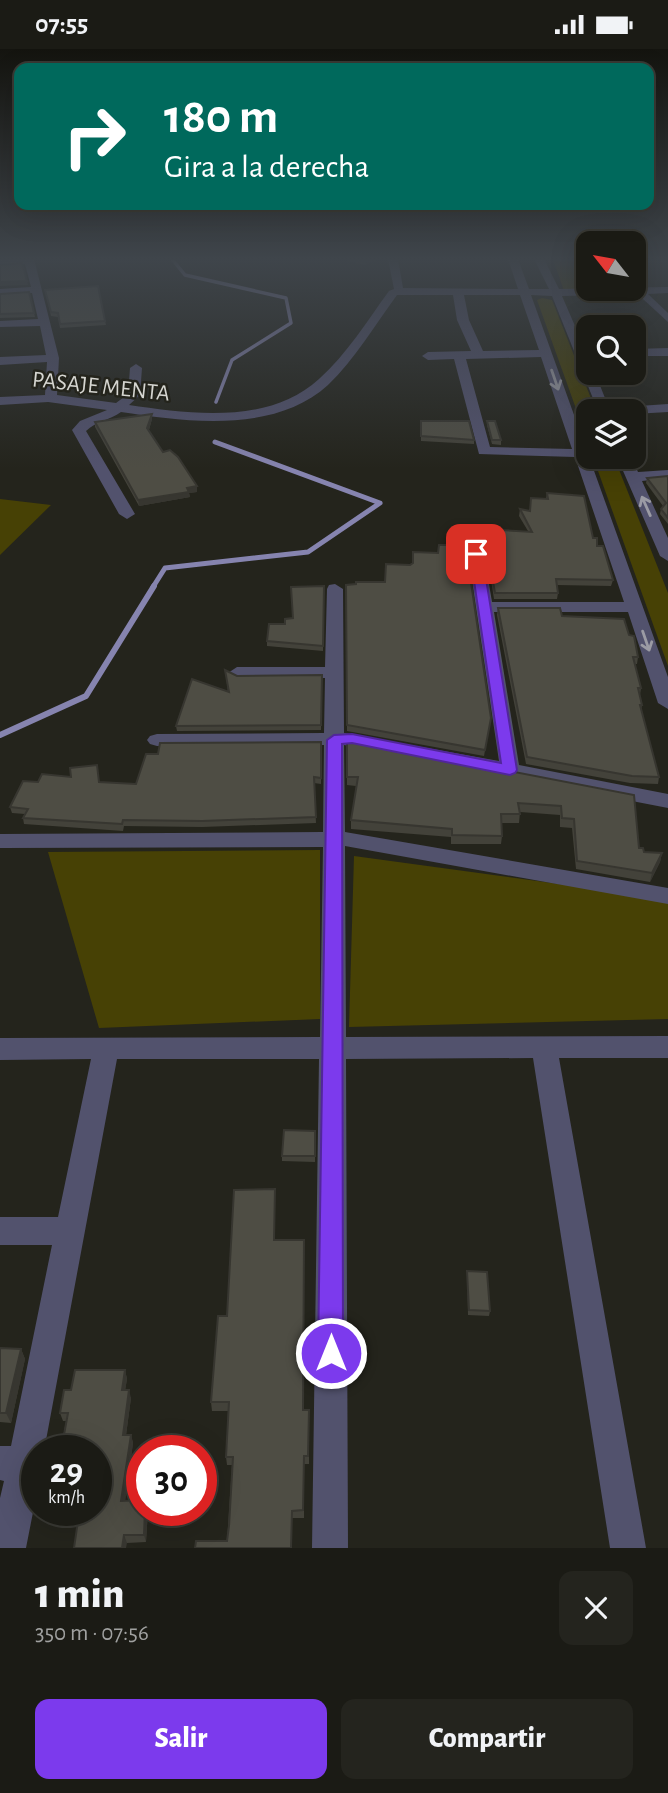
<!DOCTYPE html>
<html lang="es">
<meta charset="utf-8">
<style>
:root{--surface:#1b1b15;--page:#24241e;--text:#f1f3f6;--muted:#a0a1a0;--line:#393934;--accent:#7c3aed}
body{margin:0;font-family:"Alegreya Sans",sans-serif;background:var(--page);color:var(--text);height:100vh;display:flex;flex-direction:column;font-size:26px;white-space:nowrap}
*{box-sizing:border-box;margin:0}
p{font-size:23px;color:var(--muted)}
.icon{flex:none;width:38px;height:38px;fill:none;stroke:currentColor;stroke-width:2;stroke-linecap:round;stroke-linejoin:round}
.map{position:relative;height:1499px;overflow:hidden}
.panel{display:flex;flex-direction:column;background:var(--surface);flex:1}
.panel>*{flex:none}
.guide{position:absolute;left:14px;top:14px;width:640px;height:147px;border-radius:14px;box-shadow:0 7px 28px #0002,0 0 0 2px var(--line);background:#00695c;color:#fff;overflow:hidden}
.needle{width:46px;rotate:301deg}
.controls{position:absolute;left:576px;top:182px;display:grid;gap:14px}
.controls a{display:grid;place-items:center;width:70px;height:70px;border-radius:14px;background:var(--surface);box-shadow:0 7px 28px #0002,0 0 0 2px var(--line);font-size:35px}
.speed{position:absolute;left:21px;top:1386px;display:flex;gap:14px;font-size:35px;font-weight:700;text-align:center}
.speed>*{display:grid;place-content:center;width:91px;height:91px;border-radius:50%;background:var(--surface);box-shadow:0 7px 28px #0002,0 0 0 2px var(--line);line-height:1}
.speed small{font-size:18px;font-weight:400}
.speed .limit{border:10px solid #d22;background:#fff;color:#111}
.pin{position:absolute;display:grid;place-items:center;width:60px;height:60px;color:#fff;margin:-30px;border-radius:14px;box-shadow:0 4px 10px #0006}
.me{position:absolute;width:77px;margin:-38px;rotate:0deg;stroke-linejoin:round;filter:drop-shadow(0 0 5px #0008)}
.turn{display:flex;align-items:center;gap:24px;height:147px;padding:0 35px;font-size:32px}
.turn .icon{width:91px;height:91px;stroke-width:2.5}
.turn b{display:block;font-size:49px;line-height:60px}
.round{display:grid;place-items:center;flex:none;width:74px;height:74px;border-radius:14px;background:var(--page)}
.headline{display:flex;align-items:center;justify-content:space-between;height:119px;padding:0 35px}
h1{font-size:42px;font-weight:800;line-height:52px}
.action{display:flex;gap:14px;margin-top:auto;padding:14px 35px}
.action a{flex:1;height:80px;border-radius:14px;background:var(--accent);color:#fff;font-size:28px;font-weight:800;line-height:80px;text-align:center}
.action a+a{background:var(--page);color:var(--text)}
.status{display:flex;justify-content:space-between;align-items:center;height:49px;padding:0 35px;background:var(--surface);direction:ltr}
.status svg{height:19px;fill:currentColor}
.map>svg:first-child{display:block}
.green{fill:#474105}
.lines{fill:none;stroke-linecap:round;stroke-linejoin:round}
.stream-far2{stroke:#8684af;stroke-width:3.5}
.stream-far1{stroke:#8684af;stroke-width:5}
.stream{stroke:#8684af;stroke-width:6}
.minor{fill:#52526d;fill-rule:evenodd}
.wall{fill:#43423a}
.shaded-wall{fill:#373630}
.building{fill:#4e4d44;stroke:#373630;stroke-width:2}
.oneway{stroke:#9b9ba4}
.route{fill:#7c3aed;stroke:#51269a;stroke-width:2}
.labels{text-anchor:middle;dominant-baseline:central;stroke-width:5;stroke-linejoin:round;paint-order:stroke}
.far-street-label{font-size:23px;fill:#d6d6d1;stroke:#24241c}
</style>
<div class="status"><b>07:55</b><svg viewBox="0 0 49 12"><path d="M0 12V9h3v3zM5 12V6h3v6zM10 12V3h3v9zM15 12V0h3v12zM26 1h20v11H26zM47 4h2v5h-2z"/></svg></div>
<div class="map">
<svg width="668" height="1499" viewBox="0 0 668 1499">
<rect width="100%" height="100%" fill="#24241c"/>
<path class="green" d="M553,210h29l6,10v20l-24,2z
M542,249l10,2 44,111h-8v31l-51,-142z
M593,408h21l54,136v73z
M0,450l51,6 -51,50z
M320,801v169l-221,9 -51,-176z
M354,807l314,43v120l-319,8z"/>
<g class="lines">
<path class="stream-far2" d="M172,210l13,16 101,23 5,25 -59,37 -16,42"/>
<path class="stream-far1" d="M153,538l12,-19 143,-16 72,-49 -165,-61"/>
<path class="stream" d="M0,686l86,-39 68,-110"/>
<path class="minor" d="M34,210l25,99 -2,37 59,8 12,-9 2,-26 6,-4 6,4 -2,27 -11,10c61,9 140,20 190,-26 28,-25 48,-58 70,-88l5,-2 -6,-30h10l5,29 115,1 -10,-30h10l11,30h20l-15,-30h10l15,30 109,-2v6l-20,1 20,19v9l-25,-23 -1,-2 4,-3 -84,2 26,60v17h7l14,35 59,-4v8l-34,2v-3h-36l-46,-115 -21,-1 137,382v32l-10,-6 -30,-91h-134l25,153 149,29v14l-324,-63 1,87 323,56v16l-323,-58 1,191 322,-1v22h-109l87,490h-36l-77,-490 -187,1 2,489h-36l7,-489h-202l-73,392h-7v41l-11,56h-26v-50l4,-17 -4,-1v-34h11l41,-201h-52v-28h58l33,-158 -91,1v-22l320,-1 3,-190 -323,1v-14l323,-2 1,-87 -167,1 -7,-2 -3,-4 3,-4 7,-2 167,-1 1,-55 -88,1 -9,-6 9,-6h88l2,-78 2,-4 6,-1 8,5 1,144 155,28 -31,-207 17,-22 5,-2 8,5 -14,19 8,48h132l-49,-145 -96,-3 -25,-95 -26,1 -6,-4 6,-4 43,-1 -14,-31 -4,-25h-56c-22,30 -42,64 -69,90 -54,49 -142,37 -207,27 -11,8 -25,9 -35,19l49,83 -8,5 -8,-5 -47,-84 8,-9 27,-11 -59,-8 -48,3v-8l45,-2 2,-33 -47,3v-8l46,-2 -6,-29 -40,1v-6l38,-2 -6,-26 -32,2v-6l31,-2 -6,-23 -25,2v-6zM464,246h56l19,55 -56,1 -14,-31zM541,308l31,92 -82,-2 -24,-88z
M668,299v8h-34v-7z
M617,408h14l7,15 30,-2v8l-26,3 26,57v23l-8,-5z"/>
</g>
<path class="wall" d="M348,210h30l-13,6 -17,-4z
M98,237l8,39 -46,3 -2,-11 -7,-1 -6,-26z
M29,243l6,25 -35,1v-24z
M152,370l-3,11 14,22 34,40 -8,1 1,4 -51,9 -44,-79v-5z
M421,372l53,19v4l-53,-3z
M487,372l14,19v5l-9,-1 -5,-19z
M668,427v48l-8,-10 1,-5 2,-3 -17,-23 1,-5z
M547,444l46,45 20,42 -2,6 -54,-1 1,8 -1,6h-63l-7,-44v-7l41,-17 -9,-15 1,-7 10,2 16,-12z
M468,501l-2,3 25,165 -7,38 -137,-25 -1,-146 39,-3 25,-17 28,-12z
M324,537l-1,65 -56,-5v-5l26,-23z
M498,559l64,8 67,19 9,22 -1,7h-2l6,24 -1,7 2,10 -1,5 18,67 -1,7 -28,-1 -104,-19 -29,-149z
M225,621l12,6 85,-1 -1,55 -144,1 -1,-5 52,-34z
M347,691l287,55 5,53 5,4 18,1 -2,9 -10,20 -74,-13 -4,-41 -12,-1v-12l-40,-3 -1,11h-18l1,13 -1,8h-50v-7l-100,-8v-9l5,-34 -9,-1z
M321,693v42l-7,-1 2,40 -114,4 -78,-1 -1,5 -99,-7 -1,-6 2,-4 -13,-1 -2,-6 28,-25h61l37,2 22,-30z
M315,1082v31l-33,-1v-5z
M275,1140v51l28,170h6v54h-5v54h-12v30h-97l32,-7 5,-76h-5l-1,-8 2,-46h-16l-1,-9 16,-86z
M467,1222l23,40 -1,5 -21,-1 -1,-39z
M0,1299l21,1 4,10 -14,64 -11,-1z
M125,1321l2,9 -2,11 6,8 -5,37h5l2,8 -8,58 17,9h6l-2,32 -19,1 -49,-22 -26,-1 -4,-7 18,-92h-3l-3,-8 11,-23z"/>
<path class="shaded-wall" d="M370,210h8l-13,6v-4z
M27,232l1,4 -28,1v-4z
M152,365v5l-4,14 -1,-5z
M197,437v6l-8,1 1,4 -51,9 -1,-6z
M662,804l-2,9 -10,20 2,-9z
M21,1300l4,10 -14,64 -5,-10z
M125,1321l2,9 -3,19 -2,-8z
M129,1341l2,8 -6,45 -2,-8z
M131,1386l2,8 -9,66 -3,-8z
M145,1461h3l-2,32 -2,-7z
M124,1486l3,8 -1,5h-4z"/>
<path class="building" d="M22,214l5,18 -27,1v-17z
M98,237l7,35 -45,3 -2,-11 -7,-1 -6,-22z
M29,243l5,21 -34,1v-20z
M152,365l-5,14 16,24 7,-2 8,7 19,29 -10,2 2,4 -51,8 -43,-78z
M421,372h48l5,19 -53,-4z
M487,372h8l6,19h-9z
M668,427v42l-7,-9 5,-6 -19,-25z
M547,444l37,3 9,42h4v8h6l10,34 -57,-1 2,14h-63l-8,-45 8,-6 6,-12 31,2 -12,-23 10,2 1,-13 17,1z
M439,496h29l-2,4 25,169 -6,32 -138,-25 -1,-140 10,-1v-2h29l1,-18 24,1 3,-2v-11l25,1z
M324,537l-1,60 -56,-5 2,-17h16v-5l8,-1 -2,-31z
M498,559h62l2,8 62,3 5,16 5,1 4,21h-5l8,31h-3l4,17h-2l19,72 -27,-1 -105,-19z
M225,621l12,6 85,-1 -1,50 -145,1 16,-47 37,13z
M347,691l287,55 5,53h4l1,4 18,1 -10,20 -75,-12 -3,-42 -12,-1 -1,-12 -43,-3 2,11h-19l1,22 -50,-1v-6l-101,-9 7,-43h-11z
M321,693v36l-7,-1 2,40 -114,4 -79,-1 -1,4 -99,-6 5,-9 -18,-2 13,-26 15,1 4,-8 29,3 -1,-9 27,-3 2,17 37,2 10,-30h12l2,-11z
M284,1081l31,1v25h-33z
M275,1140l-1,51h30l-1,170h6l-1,46h-4l-1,54 -11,1 -1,37h-96l1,-7h31l2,-15 4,-69h-7l3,-55h-18l7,-86h9l7,-126z
M467,1222l20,1 3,39 -21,-1z
M0,1299l21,1 -15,64h-6z
M75,1321h50l-3,20h7l-6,45h8l-10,66 21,-1v10h3l-1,25h-20l-2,13h-48l5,-34 -31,-1 1,-3h47v-59h-35l7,-38h-8l4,-23h7z"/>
<defs><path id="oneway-shaft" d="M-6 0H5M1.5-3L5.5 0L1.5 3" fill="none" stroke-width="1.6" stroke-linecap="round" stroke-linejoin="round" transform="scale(1.75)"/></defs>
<g class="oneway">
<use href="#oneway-shaft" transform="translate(555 331) rotate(71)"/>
<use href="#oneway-shaft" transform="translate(646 457) rotate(-114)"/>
<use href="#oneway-shaft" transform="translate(646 592) rotate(71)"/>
</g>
<linearGradient id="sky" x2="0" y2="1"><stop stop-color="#14140f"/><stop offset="0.5" stop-color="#3f454b"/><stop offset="1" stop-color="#3f454b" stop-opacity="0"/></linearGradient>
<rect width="668" height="420" fill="url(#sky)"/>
<path class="route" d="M476,502l6,3 35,216 -2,3 -5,2 -158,-32 -10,1 1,609 -4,9 -8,4 -9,-4 -4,-9 9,-613 7,-5 18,-1 149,29 -31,-209z"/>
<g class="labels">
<g class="far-street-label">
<text transform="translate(101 338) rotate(6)">PASAJE MENTA</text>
</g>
</g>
</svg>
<div class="controls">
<a><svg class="needle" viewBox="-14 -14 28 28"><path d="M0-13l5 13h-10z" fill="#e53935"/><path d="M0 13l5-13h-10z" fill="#a0a1a0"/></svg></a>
<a><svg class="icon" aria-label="search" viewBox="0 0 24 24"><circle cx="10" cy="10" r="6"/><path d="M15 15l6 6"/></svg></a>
<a><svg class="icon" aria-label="layers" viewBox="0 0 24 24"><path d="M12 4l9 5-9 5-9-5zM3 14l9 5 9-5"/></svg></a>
</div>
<div class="speed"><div>29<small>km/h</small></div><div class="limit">30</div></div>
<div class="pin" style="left:476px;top:505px;background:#d93025"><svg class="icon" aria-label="arrive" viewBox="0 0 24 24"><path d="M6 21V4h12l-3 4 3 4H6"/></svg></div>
<svg class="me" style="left:331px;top:1304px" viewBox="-20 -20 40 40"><circle r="17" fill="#7c3aed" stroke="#fff" stroke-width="3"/><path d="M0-11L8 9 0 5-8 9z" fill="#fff"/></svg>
<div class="guide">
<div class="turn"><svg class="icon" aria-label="right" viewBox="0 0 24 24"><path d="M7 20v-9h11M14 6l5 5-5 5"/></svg><div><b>180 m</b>Gira a la derecha</div></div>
</div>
</div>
<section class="panel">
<div class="headline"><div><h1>1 min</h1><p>350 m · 07:56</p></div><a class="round"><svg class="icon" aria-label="close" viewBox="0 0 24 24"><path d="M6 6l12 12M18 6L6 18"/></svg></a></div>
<div class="action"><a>Salir</a><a>Compartir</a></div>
</section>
